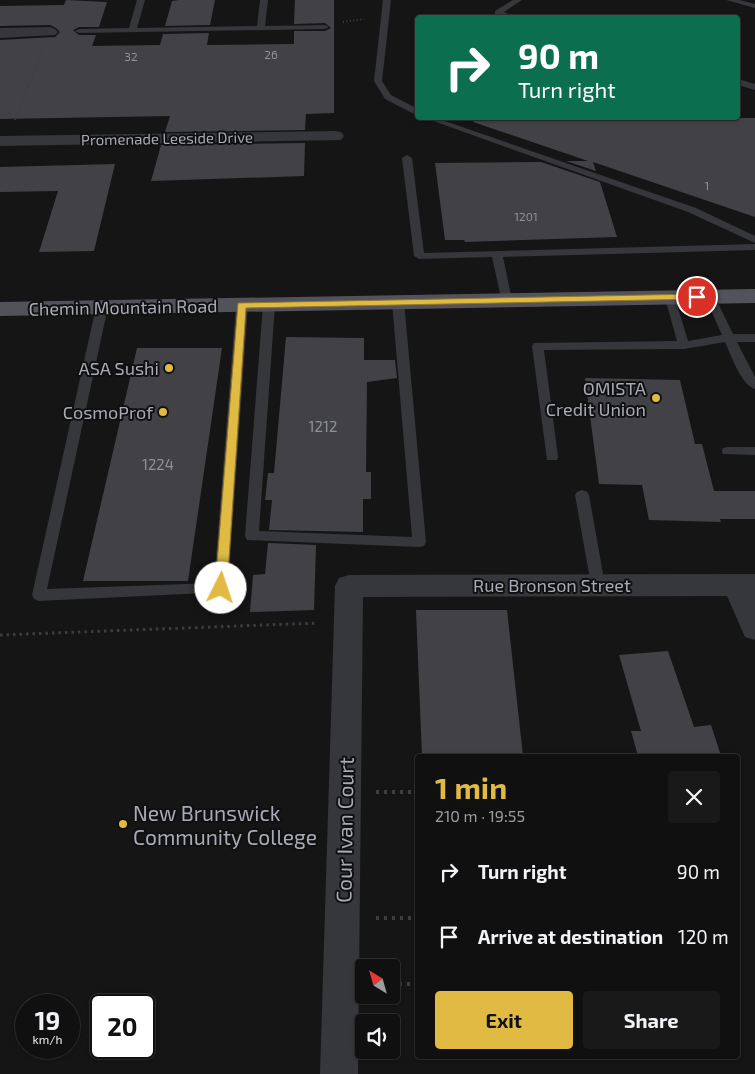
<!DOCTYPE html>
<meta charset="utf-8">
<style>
:root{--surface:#101010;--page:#191919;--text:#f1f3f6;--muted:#9c9d9f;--line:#303030;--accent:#e0ba43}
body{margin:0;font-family:"Exo 2",sans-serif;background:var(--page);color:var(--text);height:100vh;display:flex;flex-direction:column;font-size:19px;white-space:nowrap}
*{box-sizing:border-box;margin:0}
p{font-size:16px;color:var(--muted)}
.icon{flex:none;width:28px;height:28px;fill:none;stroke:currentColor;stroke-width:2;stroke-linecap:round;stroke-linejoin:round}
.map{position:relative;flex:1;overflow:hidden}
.panel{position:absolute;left:415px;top:754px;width:325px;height:305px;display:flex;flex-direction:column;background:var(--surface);border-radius:5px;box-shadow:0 1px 4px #0004,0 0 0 1px var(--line)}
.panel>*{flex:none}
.hud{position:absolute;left:415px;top:15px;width:325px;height:105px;border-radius:5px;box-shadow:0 1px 4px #0004,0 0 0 1px var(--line);background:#0b6e4f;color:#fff;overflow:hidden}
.needle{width:32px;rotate:323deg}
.fabs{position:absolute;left:355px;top:959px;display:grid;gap:10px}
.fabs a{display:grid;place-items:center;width:45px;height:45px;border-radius:5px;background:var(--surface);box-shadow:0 1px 4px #0004,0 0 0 1px var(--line);font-size:25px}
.speed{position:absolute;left:15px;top:994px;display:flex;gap:10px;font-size:25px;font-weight:700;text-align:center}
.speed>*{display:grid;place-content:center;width:65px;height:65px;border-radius:50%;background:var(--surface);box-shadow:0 1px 4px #0004,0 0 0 1px var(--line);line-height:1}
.speed small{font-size:12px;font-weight:400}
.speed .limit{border:2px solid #111;border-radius:8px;background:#fff;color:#111}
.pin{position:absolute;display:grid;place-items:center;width:42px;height:42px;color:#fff;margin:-21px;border:2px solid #fff;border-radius:50%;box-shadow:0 1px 5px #0007}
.me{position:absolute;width:55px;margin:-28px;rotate:4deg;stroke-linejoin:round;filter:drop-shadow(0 0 4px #0008)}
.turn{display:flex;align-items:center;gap:18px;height:105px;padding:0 20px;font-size:22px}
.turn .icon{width:65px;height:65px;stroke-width:2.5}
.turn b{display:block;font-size:35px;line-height:42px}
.round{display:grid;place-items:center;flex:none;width:52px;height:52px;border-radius:5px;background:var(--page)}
.overview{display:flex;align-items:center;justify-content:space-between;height:85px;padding:0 20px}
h1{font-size:30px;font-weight:700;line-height:38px;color:var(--accent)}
.button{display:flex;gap:10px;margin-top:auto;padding:10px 20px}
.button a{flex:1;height:58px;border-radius:5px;background:var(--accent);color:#111;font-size:20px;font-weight:700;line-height:58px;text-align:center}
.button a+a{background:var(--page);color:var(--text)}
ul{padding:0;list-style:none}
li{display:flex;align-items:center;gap:15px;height:65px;padding:0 20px}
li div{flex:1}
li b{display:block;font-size:19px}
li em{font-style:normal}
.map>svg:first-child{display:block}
.building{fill:#424246}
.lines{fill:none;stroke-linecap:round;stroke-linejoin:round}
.path-far2{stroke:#3c3d42;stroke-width:2;stroke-dasharray:1 2.5;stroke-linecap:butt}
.path-far1{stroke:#3c3d42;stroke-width:3;stroke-dasharray:2.5 4;stroke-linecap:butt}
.path{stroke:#3c3d42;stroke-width:4;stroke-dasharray:3 5;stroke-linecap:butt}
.lane{fill:#36373b;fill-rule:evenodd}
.street{fill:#36373b;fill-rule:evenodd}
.primary{fill:#52535a;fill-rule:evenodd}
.route{fill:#e0ba43;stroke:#92792c}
.poi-dot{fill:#e0ba43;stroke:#101011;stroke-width:2}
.labels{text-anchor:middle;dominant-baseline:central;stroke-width:4;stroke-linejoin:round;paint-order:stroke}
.far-number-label{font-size:12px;fill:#8e9199}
.far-street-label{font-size:15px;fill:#a8abb5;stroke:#101011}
.number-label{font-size:15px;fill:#8e9199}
.street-label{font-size:18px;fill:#a8abb5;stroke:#101011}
.poi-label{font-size:18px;fill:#a8abb5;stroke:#101011;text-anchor:end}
.near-poi-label{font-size:21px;fill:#a8abb5;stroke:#101011;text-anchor:start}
.near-street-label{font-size:21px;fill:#a8abb5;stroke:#101011}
</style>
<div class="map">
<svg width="755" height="1074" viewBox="0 0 755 1074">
<rect width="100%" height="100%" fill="#151516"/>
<path class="building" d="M66,0l41,2 -8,25h-20l-6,3 6,5h17l-4,11 68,-1 3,-11 46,-1 -2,12 87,-1v-13h31l6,-3 -6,-5 -31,1 1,-24h39v113l-28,1 -1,16 -140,2 5,-16 -170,3v-79l55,-3 5,-5 -4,-4 -6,-3 -50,1v-20l64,-1z
M179,0h36l-5,25 -45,1 7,-25z
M474,118h281v99l-162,-55 3,9 -30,-10h22l-115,-39z
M305,143l-1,33 -153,5 10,-36z
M541,162l59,20 17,55 -152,5 -1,-2h-19l-10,-77z
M115,164l-21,87 -55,1 19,-61 -58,1v-25z
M286,337l78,1v22h31l2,18 -30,4 -1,90h5v27h-8v33l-94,-2 3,-30h-7l3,-27h6z
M137,348h85l-34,233h-105z
M585,378l95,2 15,64h7l12,47h41v28h-35l1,3 -72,-2 -7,-35 -43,-1z
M268,543l48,2 -2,65 -64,2 3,-37 12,-1z
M416,610h91l16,146h-101z
M668,651l26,76 17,-2 10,31h-83l-7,-25h10l-22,-76z"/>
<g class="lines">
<path class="path-far2" d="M343,22l21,-3
M15,120l27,-69"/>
<path class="path-far1" d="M0,635l318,-12"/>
<path class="path" d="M376,792h42
M376,918h41
M391,984h27"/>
<path class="lane" d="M137,0h8l-8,28 120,-2 3,-26h8l-3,26 60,-1 4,2 -4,2 -246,4 -4,-2 4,-2 50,-1z
M383,0h8l-9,81 9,14 27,14v7l-33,-17 -11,-18z
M513,0h9l-18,12 13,6h-13l-9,-3v-4z
M726,0h13l16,4v4z
M738,79l17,5v6l-17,-5z
M425,118h11l260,90 59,28v7l-67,-31z
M407,155l5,3 12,95 331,-9v6l-252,7 9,43 -2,2h-8l-10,-45 -73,2 -5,-3 -12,-98z
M710,294l5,3 18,37h22v8h-18l18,35v12c-14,-4 -24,-34 -30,-47l-41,7 -140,1 14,107 -1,3h-10l-15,-114 2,-3 143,-2 -12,-43 5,-3 5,3 13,43 34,-6 -17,-38z
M398,299l6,3 22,240 -2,4 -5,1 -172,-7 -2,-4 18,-231 6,-3 6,3 -16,226 153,6 -20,-235z
M242,302l6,3 -20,283 -2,4 -187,9 -5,-2 -2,-4 64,-288 6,-3 6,3 -61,282 167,-6 22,-278z
M728,447h27v8l-32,-1 -1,-3 1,-3z
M582,490l5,2 2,3 16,90 -2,4 -5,2 -5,-2 -2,-4 -16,-90 2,-3z"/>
<path class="street" d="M50,27l5,2 3,3 -3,3 -55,3v-10z
M335,131l6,1 3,4 -3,4 -341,6v-10z
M755,574v66l-10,-3 -18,-41 -364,1 -5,477h-38l15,-488 4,-8 10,-3z"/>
<path class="primary" d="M755,289v14l-755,13v-14z"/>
</g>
<path class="route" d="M697,294l3,1v4l-454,9 -19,280 -2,3h-8l-2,-3 23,-285z"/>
<g class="poi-dot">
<circle cx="169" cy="368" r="5"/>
<circle cx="656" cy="398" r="5"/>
<circle cx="163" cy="412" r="5"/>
<circle cx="123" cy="824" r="5"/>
</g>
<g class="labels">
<g class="far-number-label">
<text x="271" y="54">26</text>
<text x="131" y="56">32</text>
<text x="707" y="185">1</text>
<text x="526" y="216">1201</text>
</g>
<g class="far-street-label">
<text transform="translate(167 138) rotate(-1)">Promenade Leeside Drive</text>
</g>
<g class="number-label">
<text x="323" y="426">1212</text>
<text x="158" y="464">1224</text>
</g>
<g class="street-label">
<text transform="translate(123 307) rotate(-1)">Chemin Mountain Road</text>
<text x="552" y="585">Rue Bronson Street</text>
</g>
<g class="poi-label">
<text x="159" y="368">ASA Sushi</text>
<text x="646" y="388">OMISTA<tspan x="646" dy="21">Credit Union</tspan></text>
<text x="153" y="412">CosmoProf</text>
</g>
<g class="near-poi-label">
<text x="133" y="812">New Brunswick<tspan x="133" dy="24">Community College</tspan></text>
</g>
<g class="near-street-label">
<text transform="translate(344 830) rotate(-89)">Cour Ivan Court</text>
</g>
</g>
</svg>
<div class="fabs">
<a><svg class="needle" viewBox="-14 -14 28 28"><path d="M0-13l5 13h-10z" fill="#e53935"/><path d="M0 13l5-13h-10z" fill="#9c9d9f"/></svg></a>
<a><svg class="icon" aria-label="sound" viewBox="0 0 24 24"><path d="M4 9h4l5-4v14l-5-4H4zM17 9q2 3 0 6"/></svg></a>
</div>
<div class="speed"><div>19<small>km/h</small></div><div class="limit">20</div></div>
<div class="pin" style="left:697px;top:297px;background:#d93025"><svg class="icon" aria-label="arrive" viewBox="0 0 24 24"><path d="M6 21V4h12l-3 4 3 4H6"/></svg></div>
<svg class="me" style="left:221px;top:588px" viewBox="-20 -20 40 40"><circle r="19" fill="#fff"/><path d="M0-13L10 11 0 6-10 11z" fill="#e0ba43"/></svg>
<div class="hud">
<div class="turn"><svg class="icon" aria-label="right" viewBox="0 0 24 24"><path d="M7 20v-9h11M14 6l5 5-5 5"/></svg><div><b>90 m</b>Turn right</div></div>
</div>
<section class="panel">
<div class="overview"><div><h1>1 min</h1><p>210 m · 19:55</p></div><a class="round"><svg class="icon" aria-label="close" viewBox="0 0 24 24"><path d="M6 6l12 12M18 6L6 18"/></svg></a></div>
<ul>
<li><svg class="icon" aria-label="right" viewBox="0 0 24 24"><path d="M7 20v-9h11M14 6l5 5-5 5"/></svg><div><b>Turn right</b></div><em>90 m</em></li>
<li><svg class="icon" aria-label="arrive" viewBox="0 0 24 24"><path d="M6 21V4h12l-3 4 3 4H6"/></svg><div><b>Arrive at destination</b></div><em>120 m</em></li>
</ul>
<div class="button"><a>Exit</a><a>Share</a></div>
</section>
</div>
